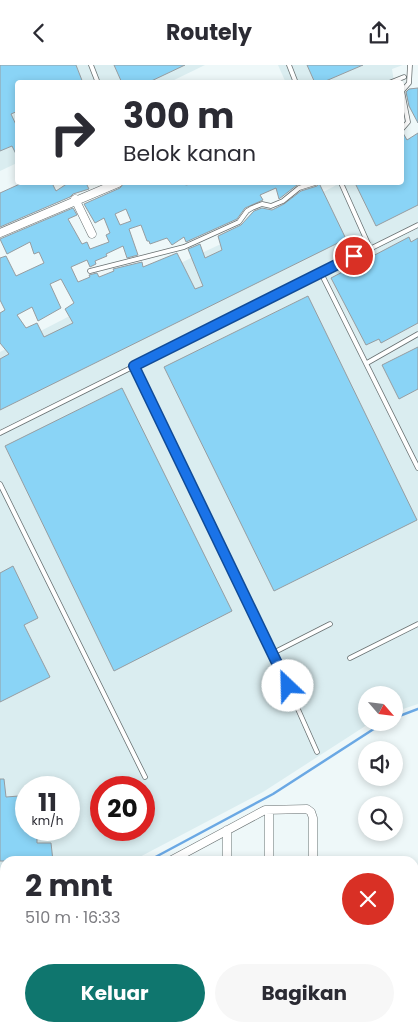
<!DOCTYPE html>
<html lang="id">
<meta charset="utf-8">
<style>
:root{--surface:#fff;--page:#f7f7f7;--text:#2b2b33;--muted:#7c7c81;--accent:#0f766e}
body{margin:0;font-family:Poppins,sans-serif;background:var(--page);color:var(--text);height:100vh;display:flex;flex-direction:column;font-size:19px;white-space:nowrap}
*{box-sizing:border-box;margin:0}
p{font-size:16px;color:var(--muted)}
.icon{flex:none;width:28px;height:28px;fill:none;stroke:currentColor;stroke-width:2;stroke-linecap:round;stroke-linejoin:round}
.map{position:relative;flex:1;overflow:hidden}
.side{position:absolute;left:0px;top:791px;width:419px;height:176px;display:flex;flex-direction:column;background:var(--surface);border-radius:15px 15px 0 0;box-shadow:0 2px 8px #0003}
.side>*{flex:none}
.top-card{position:absolute;left:15px;top:15px;width:389px;height:105px;border-radius:5px;box-shadow:0 2px 8px #0003;background:#fff;color:var(--text);overflow:hidden}
.needle{width:32px;rotate:118deg}
.tools{position:absolute;left:358px;top:621px;display:grid;gap:10px}
.tools a{display:grid;place-items:center;width:45px;height:45px;border-radius:50%;background:var(--surface);box-shadow:0 2px 8px #0003;font-size:25px}
.speed{position:absolute;left:15px;top:711px;display:flex;gap:10px;font-size:25px;font-weight:700;text-align:center}
.speed>*{display:grid;place-content:center;width:65px;height:65px;border-radius:50%;background:var(--surface);box-shadow:0 2px 8px #0003;line-height:1}
.speed small{font-size:12px;font-weight:400}
.speed .limit{border:8px solid #d22;background:#fff;color:#111}
.pin{position:absolute;display:grid;place-items:center;width:42px;height:42px;color:#fff;margin:-21px;border:2px solid #fff;border-radius:50%;box-shadow:0 1px 5px #0007}
.me{position:absolute;width:55px;margin:-28px;rotate:336deg;stroke-linejoin:round;filter:drop-shadow(0 0 4px #0008)}
.turn{display:flex;align-items:center;gap:18px;height:105px;padding:0 25px;font-size:22px}
.turn .icon{width:65px;height:65px;stroke-width:2.5}
.turn b{display:block;font-size:35px;line-height:42px}
.round{display:grid;place-items:center;flex:none;width:52px;height:52px;border-radius:26px;background:var(--page)}
.headline{display:flex;align-items:center;justify-content:space-between;height:85px;padding:0 25px}
h1{font-size:30px;font-weight:700;line-height:38px}
.cta{display:flex;gap:10px;margin-top:auto;padding:10px 25px}
.cta a{flex:1;height:58px;border-radius:30px;background:var(--accent);color:#fff;font-size:20px;font-weight:700;line-height:58px;text-align:center}
.cta a+a{background:var(--page);color:var(--text)}
header{display:flex;justify-content:space-between;align-items:center;height:65px;padding:0 25px;background:var(--surface);font-size:22px;font-weight:700}
.map>svg:first-child{display:block}
.built{fill:#daedf0;fill-rule:evenodd}
.lines{fill:none;stroke-linecap:round;stroke-linejoin:round}
.stream{stroke:#6aa8e4;stroke-width:2.5}
.building{fill:#8ad4f6;stroke:#969da1;fill-rule:evenodd}
.service-casing{stroke:#687071;stroke-width:5.5}
.minor-casing{stroke:#687071;stroke-width:9}
.service{stroke:#fff;stroke-width:4}
.minor{stroke:#fff;stroke-width:8}
.route-casing{stroke:#114b97;stroke-width:12}
.route{stroke:#1a73e8;stroke-width:9}
</style>
<header><svg class="icon" aria-label="back" viewBox="0 0 24 24"><path d="M15 5l-7 7 7 7"/></svg>Routely<svg class="icon" aria-label="share" viewBox="0 0 24 24"><path d="M12 15V3M7 8l5-5 5 5M5 13v7h14v-7"/></svg></header>
<div class="map">
<svg width="418" height="967" viewBox="0 0 418 967">
<rect width="100%" height="100%" fill="#eef8f9"/>
<path class="built" d="M0,0h205l-35,17 -152,1 -1,80 -17,8z
M278,0h125l-11,4 2,13 -108,1z
M418,74v565l-24,8v-17h-28v28h4l-107,69 -131,69h-127v166l117,1 -19,4h-103v-680l89,-46 183,-86 68,-37h61zM26,722h43v43h-43zM101,722h43v43h-43z"/>
<g class="lines">
<path class="stream" d="M394,653l24,-9
M148,796l125,-67 110,-71
M168,967l4,-5"/>
</g>
<path class="building" d="M0,0h76l7,18h-65v28l-7,3 7,15v29l-6,-12 -12,5z
M114,0h71l-38,18h-25z
M307,0h56l-42,18h-6z
M418,23v35l-9,-17 -3,-14 3,-3z
M403,68l4,7 11,-7v72l-42,21 -21,-43h46v-49z
M22,118h30l4,8 12,-8h18l3,6 -16,5 -3,3 -70,30v-34z
M124,118h59l3,2 9,-2h109l-7,2 -18,14 -3,-11 -16,7 3,5 -18,8 -8,11 -51,23 -2,-5 -12,8 -5,-7 -17,6 -1,-3h-2l-6,-16 -12,4 9,26 -11,3 -4,-12 -17,8 1,2 -12,5 1,3 -6,3 -3,-7 -16,7 7,15 12,-5 -1,-2 8,-2 2,4 15,-6 -1,-2 29,-7 1,5 34,-14 18,36 8,-3 -15,-37 12,-5 5,14 17,-8 -4,-14 23,-11 13,-14 8,-3 10,2 12,-6 17,-13 16,-5 2,-3 27,56 -346,171v-51l9,-5 -9,-11v-30l5,-3 -5,-10v-42l6,-2 10,20 28,-13 -5,-11 -5,2 -4,-12 -23,12 -7,-15 73,-31 4,7 -9,4 14,25 5,-2 3,7 19,-7 -3,-7 4,-2 -6,-15 -9,5 -11,-19 36,-16zM126,144l5,12 -11,4 -5,-11zM61,214l13,24 -9,6 8,14 -29,14 -7,-14 -11,5 -9,-13 15,-8 6,14 23,-13 -11,-24z
M409,172l2,5 7,-4v85l-37,20 -2,-4 -13,6 -35,-67z
M308,231l109,224 -143,71 -110,-224z
M418,282v42l-19,10 -17,-34z
M122,323l110,223 -118,60 -109,-225z
M13,501l25,52 -14,7 26,52 -50,25v-129z
M0,714h4l2,18 13,-1 3,24h4v10h11v13h14l2,18h-53z"/>
<g class="lines">
<defs>
<path id="service" d="M91,0l7,18
M289,0l7,18
M389,18l15,-6
M401,65l7,-8 -6,-31 7,-8 1,-18
M341,118l29,65
M90,206l94,-24 55,-25 8,-11 5,-3 10,-4 9,2 12,-5 16,-13 16,-5
M321,208l97,195
M367,298l51,-29
M133,301l140,287 44,99
M0,368l418,-208
M0,419l145,293
M273,588l57,-29
M350,593l68,-34"/>
<path id="minor" d="M75,134l17,35
M0,168l118,-50
M269,745v51
M227,765v31
M170,796l95,-51 42,-1 4,3 2,6v43
M189,962v5
M228,962v5
M269,962v5
M313,967v-5"/>
</defs>
<use href="#service" class="service-casing"/>
<use href="#minor" class="minor-casing"/>
<use href="#service" class="service"/>
<use href="#minor" class="minor"/>
</g>
<g class="lines">
<defs>
<path id="route" d="M288,621l-154,-320 220,-110"/>
</defs>
<use href="#route" class="route-casing"/>
<use href="#route" class="route"/>
</g>
</svg>
<div class="tools">
<a><svg class="needle" viewBox="-14 -14 28 28"><path d="M0-13l5 13h-10z" fill="#e53935"/><path d="M0 13l5-13h-10z" fill="#7c7c81"/></svg></a>
<a><svg class="icon" aria-label="sound" viewBox="0 0 24 24"><path d="M4 9h4l5-4v14l-5-4H4zM17 9q2 3 0 6"/></svg></a>
<a><svg class="icon" aria-label="search" viewBox="0 0 24 24"><circle cx="10" cy="10" r="6"/><path d="M15 15l6 6"/></svg></a>
</div>
<div class="speed"><div>11<small>km/h</small></div><div class="limit">20</div></div>
<div class="pin" style="left:354px;top:191px;background:#d93025"><svg class="icon" aria-label="arrive" viewBox="0 0 24 24"><path d="M6 21V4h12l-3 4 3 4H6"/></svg></div>
<svg class="me" style="left:288px;top:621px" viewBox="-20 -20 40 40"><circle r="19" fill="#fff"/><path d="M0-13L10 11 0 6-10 11z" fill="#1a73e8"/></svg>
<div class="top-card">
<div class="turn"><svg class="icon" aria-label="right" viewBox="0 0 24 24"><path d="M7 20v-9h11M14 6l5 5-5 5"/></svg><div><b>300 m</b>Belok kanan</div></div>
</div>
<section class="side">
<div class="headline"><div><h1>2 mnt</h1><p>510 m · 16:33</p></div><a class="round" style="background:#d93025;color:#fff"><svg class="icon" aria-label="close" viewBox="0 0 24 24"><path d="M6 6l12 12M18 6L6 18"/></svg></a></div>
<div class="cta"><a>Keluar</a><a>Bagikan</a></div>
</section>
</div>
